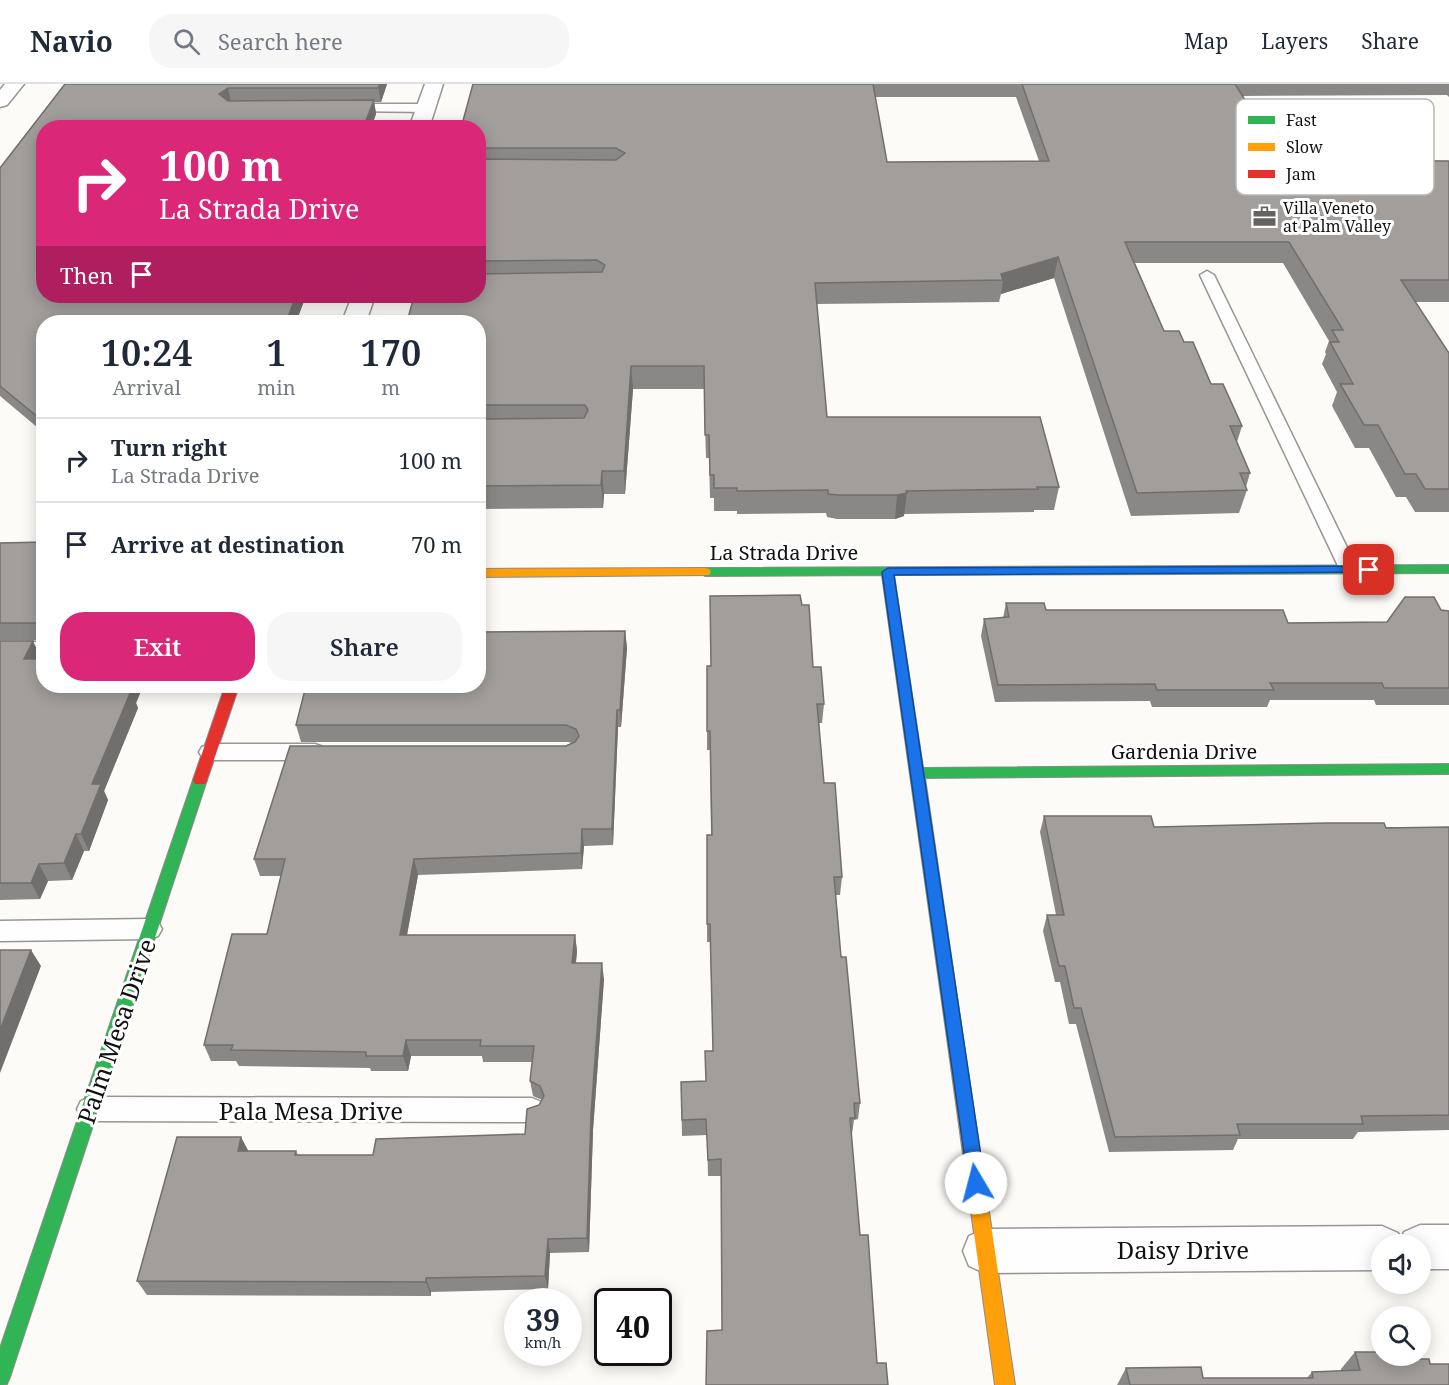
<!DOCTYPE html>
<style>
:root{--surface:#fff;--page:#f6f6f7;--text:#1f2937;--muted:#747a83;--line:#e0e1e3;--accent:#db2777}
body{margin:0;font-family:"Noto Serif",serif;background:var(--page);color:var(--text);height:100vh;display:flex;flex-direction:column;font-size:22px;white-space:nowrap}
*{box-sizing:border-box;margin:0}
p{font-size:20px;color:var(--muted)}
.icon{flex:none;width:33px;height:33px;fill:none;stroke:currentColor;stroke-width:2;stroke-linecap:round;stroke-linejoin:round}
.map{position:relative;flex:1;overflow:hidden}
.details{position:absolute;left:36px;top:231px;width:450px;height:378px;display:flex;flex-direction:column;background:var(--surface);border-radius:24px;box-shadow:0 3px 15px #0003}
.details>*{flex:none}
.top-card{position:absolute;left:36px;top:36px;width:450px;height:183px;border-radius:24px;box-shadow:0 3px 15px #0003;background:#db2777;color:#fff;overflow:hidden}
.tools{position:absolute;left:1371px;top:1150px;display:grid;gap:12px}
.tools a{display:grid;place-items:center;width:60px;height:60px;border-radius:50%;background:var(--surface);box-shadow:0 3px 15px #0003;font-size:30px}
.speed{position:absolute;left:504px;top:1204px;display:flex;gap:12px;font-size:30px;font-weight:700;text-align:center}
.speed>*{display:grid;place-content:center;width:78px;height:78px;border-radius:50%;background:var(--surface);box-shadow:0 3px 15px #0003;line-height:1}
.speed small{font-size:15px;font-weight:400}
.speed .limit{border:3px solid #111;border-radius:9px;background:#fff;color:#111}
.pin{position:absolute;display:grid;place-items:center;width:51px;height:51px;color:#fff;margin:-26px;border-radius:12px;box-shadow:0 3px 9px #0006}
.me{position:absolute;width:66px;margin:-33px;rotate:352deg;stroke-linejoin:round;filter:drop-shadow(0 0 4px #0008)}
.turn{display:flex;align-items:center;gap:21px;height:126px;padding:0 24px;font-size:27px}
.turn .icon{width:78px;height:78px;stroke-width:2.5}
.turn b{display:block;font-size:42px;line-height:51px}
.then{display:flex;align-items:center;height:57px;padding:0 24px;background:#0003;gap:12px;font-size:22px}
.eta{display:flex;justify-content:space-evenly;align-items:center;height:102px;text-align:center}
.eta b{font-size:36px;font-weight:600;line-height:42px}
.cta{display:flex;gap:12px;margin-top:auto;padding:12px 24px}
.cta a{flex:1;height:69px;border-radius:24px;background:var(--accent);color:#fff;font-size:24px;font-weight:600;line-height:69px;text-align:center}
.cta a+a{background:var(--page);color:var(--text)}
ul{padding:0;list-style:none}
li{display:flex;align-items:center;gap:18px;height:84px;padding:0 24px;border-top:2px solid var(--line)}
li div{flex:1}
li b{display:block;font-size:22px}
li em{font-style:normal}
header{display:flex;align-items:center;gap:36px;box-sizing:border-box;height:84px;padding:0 30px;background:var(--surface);border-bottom:2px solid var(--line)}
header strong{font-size:28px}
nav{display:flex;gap:33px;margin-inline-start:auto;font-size:21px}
.search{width:420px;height:54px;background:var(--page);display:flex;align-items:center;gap:15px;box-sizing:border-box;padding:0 21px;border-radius:24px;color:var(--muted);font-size:22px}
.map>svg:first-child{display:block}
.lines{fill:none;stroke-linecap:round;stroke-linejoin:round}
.lane-casing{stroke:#979695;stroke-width:3}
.street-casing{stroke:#979695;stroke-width:3}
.fast-casing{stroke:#8e8d8b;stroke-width:2}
.slow-casing{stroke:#8e8d8b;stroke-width:2}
.jam-casing{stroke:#8e8d8b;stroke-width:2}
.lane{fill:#fffefe;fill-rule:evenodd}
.street{fill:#fffefe;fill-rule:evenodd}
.fast{fill:#30b455;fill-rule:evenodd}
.slow{fill:#ff9f0a;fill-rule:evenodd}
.jam{fill:#e5322d;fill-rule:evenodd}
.wall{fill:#8a8886;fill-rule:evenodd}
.shaded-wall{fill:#716f6d}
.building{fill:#a19e9c;stroke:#716f6d;stroke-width:1.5}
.route{fill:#1a73e8;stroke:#114b97;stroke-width:1.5}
.labels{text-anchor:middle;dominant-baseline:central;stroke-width:6;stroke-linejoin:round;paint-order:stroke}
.far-poi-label{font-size:16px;fill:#111;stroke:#fff;text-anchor:start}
.street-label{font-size:20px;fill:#111;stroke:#fff}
.near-street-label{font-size:24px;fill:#111;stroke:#fff}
.key{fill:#fff;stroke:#b8b8b8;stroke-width:1.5}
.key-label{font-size:16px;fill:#111}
</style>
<header>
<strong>Navio</strong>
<div class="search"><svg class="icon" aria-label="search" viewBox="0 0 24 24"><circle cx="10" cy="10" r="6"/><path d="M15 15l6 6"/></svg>Search here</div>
<nav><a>Map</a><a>Layers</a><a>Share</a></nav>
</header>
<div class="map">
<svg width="1449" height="1301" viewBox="0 0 1449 1301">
<rect width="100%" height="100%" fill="#fdfbf7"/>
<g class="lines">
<defs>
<path id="lane" d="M349,20h77l6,4 -6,4 -81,-1v-6z
M1207,187l7,4 144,295 -2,4 -7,2 -9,-6 -140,-295z
M0,558h44v14h-44z
M210,660h105l8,3 3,5 -3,5 -8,3h-105l-8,-3 -3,-5 3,-5z
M150,835l8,3 4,7 -4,7 -8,3 -150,2v-20z
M90,1013l442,1 9,4 4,8 -4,8 -9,4 -442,-1 -9,-4 -4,-8 4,-8z"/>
<path id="street" d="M5,0h19l-17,21 -7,2v-17z
M425,0h18l-14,44h-20z
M352,212h23l-9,26h-24z
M1420,1141h29v44h-29v-24h-38v25l-397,3 -16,-7 -6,-15 6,-15 16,-7 397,-3 16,7 3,7 3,-8z"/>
<path id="fast" d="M1449,481v8l-555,2 29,193 526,-4v10l-524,4 39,267 -2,5 -6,2 -6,-2 -2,-5 -66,-470 -177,1 -6,-4 6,-4z
M200,691l5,1 2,4 -197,597 -3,7 -7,1v-37l193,-568 2,-4z"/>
<path id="slow" d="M705,484l4,1 2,3 -2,3 -231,2v-8z
M956,954l6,2 2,5 51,340h-20l-47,-340 2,-5z"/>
<path id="jam" d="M225,602h14l-32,94 -2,4h-10l-2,-4z"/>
</defs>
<use href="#lane" class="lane-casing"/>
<use href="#street" class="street-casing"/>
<use href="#fast" class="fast-casing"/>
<use href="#slow" class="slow-casing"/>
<use href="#jam" class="jam-casing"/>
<use href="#lane" class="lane"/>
<use href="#street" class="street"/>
<use href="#fast" class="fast"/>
<use href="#slow" class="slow"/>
<use href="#jam" class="jam"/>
</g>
<path class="wall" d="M65,0h322l-6,18h-7l2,12 -80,208h-252v111l-44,-37v-228z
M473,0h976v13l-2,-2 -205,1 41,64 166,1v141h-34l34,51v159h-34l-9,-15h-10l-27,-49h-14l-23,-42 5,-14 -15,-28 4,-10 -1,-2 4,-11 -46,-78h-148l29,68 20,11 27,42 31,42 -5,16 13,31 -4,14 1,3 -8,23 -108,3 -77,-238 -53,16 -2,8 -182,2 10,113 232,70 -5,23h-20v2l-130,2v2l-9,3h-58l-10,-2 -1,-4 -89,1v-3h-23v-13h-4l-1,-40h-3l-2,-69h-71l-8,105h-21l-1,14 -125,1v-381zM875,13h141l23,64 -152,1z
M44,458l-1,98h-43v-97z
M1006,519l40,7 242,13 99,-1 62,-11v94h-73l-2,-5h-104l-3,7h-115l-2,-6 -155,1 -14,-66 3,-17 19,-1z
M802,521l11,62 11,37 -2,19h-3l5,60 18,94 -2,18h-4l5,62 19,146 -2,16 -4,1 -2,14 -1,1 9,100 17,128 11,22 -166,-55 -1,-154h-13l-1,-41 -25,1 -1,-54 25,-1 7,-30 -3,-109h-3v-18l4,-89 -1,-85h-3v-19l4,-65z
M625,547l2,17 -6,79h-3l-5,118 -29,1 -2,23 -164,6 -11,60h168l2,16 -1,12 28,16 -11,151 -4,122 -39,1 -2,36 -117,3v4l-284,-1 -10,-14 111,-130h48l2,4h75l152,-21 17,-34 -9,-4 -3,-15 2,-19h-49l-1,-6h-71l-3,15h-37l-1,-3 -131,-2 -3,-5h-25l-7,-16 63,-111 14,-58h-21l-6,-17 318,-116 -4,-1h-267l-5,-17z
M0,557l41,17 -1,1 103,27 -7,17 2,5 -34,83 4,9 -19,51h-5l-12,29 -24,1 -8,18 -40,1z
M1044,732l110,11h295v303l-91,2 -5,7h-115l-5,11 -124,2 -33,-128h-7l-9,-42h-5l-12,-51 4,-16h9l-16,-83z
M1355,1268l75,12 19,21h-332l9,-17 77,10h104l5,-6 29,-1v-2z"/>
<path class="shaded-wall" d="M380,0h7l-6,18 -3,-14z
M228,4l3,14 -8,5 -4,-13z
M374,16l2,14 -5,14h-8z
M1058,173l-4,21 -53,16 2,-14 -2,-6z
M296,212h10l-10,26h-10z
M631,282l2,23 -8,105 -1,-23z
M602,387l2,23 -1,14 -2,-23z
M907,409l-3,23 -9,3 2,-24z
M44,536v21l-6,-11z
M625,547l2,17 -6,79 -1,-17z
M33,557l8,17 -9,18 -8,-17z
M129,602h14l-7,17 2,5 -34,83 4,9 -19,51 -8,-17 11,-50z
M617,626l1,17 -5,118 -1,-16z
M582,745l2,17 -2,23 -1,-16z
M76,750l8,17 -12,29 -8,-17z
M414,775l4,16 -14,76 -4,-16z
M39,780l9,17 -8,18 -9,-16z
M575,851l2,16 -3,28 -2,-16z
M31,866l10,16 -41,107v-43z
M602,879l2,16 -11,151 -4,122 -2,-14 4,-123z
M406,956l5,16 -3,15 -5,-15z
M241,1053l8,15 -11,-1z
M548,1155l2,14 -2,36 -3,-13z
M426,1194l5,14v4l-5,-14z"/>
<path class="building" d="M65,0h315l-2,4h-150l-9,6 9,7 146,-1 -11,28h-319v168h252l-10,26h-242v100l-44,-36v-218z
M473,0h400l14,78 162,-1 -27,-77h213l48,76 166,1v119h-48l48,73v136h-24l-9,-15h-11l-27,-49h-14l-24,-41h13l-23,-42h9l-7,-12h11l-54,-88h-164l39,89h15l5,11h9l18,42h12l19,42h-12l20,47h-10l7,17 -110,3 -79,-236 -57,17 2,6 -188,3 12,134h213l19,70h-22l1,2 -132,2 1,2 -10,2h-59l-10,-1v-4l-91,1v-3h-23v-13h-4l-1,-40h-4l-1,-69h-73l-7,105h-22l-1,14 -123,1v-67l106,-1 4,-8 -3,-5h-107v-83h-71l7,-26h64v-22l124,-2 3,-7 -8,-5 -119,1v-102l138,1 9,-7 -9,-5h-138v-20h-17z
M44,458v78l-6,10 -2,-7h-36v-80z
M800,511l2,10h7l4,62h8l3,37h-7l7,79h11l7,94h-8l7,80h5l14,146h-6l1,15h-5l10,117h8l9,128h9l2,22h-182l1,-54 15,-1 -1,-171 -13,1 -2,-41 -24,1 -1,-38 25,-1 -1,-30h8l-3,-127h-3v-89h5l-2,-104h-3v-65h4l-1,-70z
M1405,513h29l7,13 8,1v77h-65l-2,-5h-112l4,7h-117l-2,-6 -157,1 -14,-66 25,-2 -3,-14h38l2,7h237l5,13 99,-1z
M625,547l-5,79h-3l-5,119h-30l-1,24 -167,6 -14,76h175l-3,28h30l-11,152 -4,123 -39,1 -3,37 -119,2v4l-289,-1 40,-144h64l-3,14h58l-1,4h78l3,-16 149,-5 2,-25 12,-4 5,-9 -4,-10 -10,-5 4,-35h-54l1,-6h-75l-3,16h-37v-4l-135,-2 2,-5h-29l28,-111h35l18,-75h-31l36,-113h276l9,-4 4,-6 -3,-7 -10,-4h-270l10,-39h172v-54z
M0,557h33l-9,18h20v27h85l-2,5h4l-39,93h9l-20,50h-5l-12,29 -25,1 -8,19h-31z
M1044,732h107l3,11 173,-4h57l2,5 63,-1v288l-88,1 2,8h-126l3,11 -125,2 -34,-129h-7l-9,-42h-6l-12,-51h17z
M0,866h31l-31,80z
M1355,1268h27v4h17l1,3h29l1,5h19v21h-319l-4,-17 75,-1 2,11h110l-1,-6 48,-2z"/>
<path class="route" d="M1369,482l4,1v5l-479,3 91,608 -3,6 -6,2 -7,-2 -87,-617 6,-4z"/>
<defs>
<symbol id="office-bare" viewBox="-9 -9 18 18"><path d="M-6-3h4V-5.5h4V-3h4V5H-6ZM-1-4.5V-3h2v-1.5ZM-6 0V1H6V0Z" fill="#646362" stroke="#fff" stroke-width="2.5" paint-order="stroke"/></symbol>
</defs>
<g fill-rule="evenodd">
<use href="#office-bare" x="1248" y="116" width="33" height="33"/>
</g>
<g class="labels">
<g class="far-poi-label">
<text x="1283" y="124">Villa Veneto<tspan x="1283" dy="18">at Palm Valley</tspan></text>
</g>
<g class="street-label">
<text x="784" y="468">La Strada Drive</text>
<text x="1184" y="667">Gardenia Drive</text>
</g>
<g class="near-street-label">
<text transform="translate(116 947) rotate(-71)">Palm Mesa Drive</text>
<text x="311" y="1026">Pala Mesa Drive</text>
<text x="1183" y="1165">Daisy Drive</text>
</g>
</g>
<rect x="1236" y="15" width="198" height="96" rx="9" class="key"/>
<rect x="1248" y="32" width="27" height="8" fill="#30b455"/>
<rect x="1248" y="59" width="27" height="8" fill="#ff9f0a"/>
<rect x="1248" y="86" width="27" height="8" fill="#e5322d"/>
<g class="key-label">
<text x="1286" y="42">Fast</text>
<text x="1286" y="69">Slow</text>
<text x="1286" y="96">Jam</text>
</g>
</svg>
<div class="tools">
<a><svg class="icon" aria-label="sound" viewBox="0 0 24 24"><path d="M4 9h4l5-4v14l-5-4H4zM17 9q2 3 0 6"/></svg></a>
<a><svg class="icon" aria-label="search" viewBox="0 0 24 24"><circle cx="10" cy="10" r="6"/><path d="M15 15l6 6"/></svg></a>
</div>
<div class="speed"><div>39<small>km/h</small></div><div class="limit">40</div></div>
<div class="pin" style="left:1369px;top:486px;background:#d93025"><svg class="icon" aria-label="arrive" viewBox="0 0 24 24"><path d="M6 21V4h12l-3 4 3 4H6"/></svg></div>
<svg class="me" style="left:976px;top:1099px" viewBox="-20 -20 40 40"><circle r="19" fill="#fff"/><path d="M0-13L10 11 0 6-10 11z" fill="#1a73e8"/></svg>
<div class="top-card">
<div class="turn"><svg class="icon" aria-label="right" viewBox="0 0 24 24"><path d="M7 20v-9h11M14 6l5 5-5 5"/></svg><div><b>100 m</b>La Strada Drive</div></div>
<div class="then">Then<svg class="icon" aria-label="arrive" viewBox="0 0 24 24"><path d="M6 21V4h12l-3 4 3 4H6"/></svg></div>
</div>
<section class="details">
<div class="eta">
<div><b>10:24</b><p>Arrival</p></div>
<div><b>1</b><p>min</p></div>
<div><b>170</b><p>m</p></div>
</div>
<ul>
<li><svg class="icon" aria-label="right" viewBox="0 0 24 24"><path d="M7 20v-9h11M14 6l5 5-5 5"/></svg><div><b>Turn right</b><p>La Strada Drive</p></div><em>100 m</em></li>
<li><svg class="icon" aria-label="arrive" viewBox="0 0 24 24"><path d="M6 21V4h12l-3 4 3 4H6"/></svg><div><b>Arrive at destination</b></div><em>70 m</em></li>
</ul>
<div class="cta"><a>Exit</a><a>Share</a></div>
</section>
</div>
